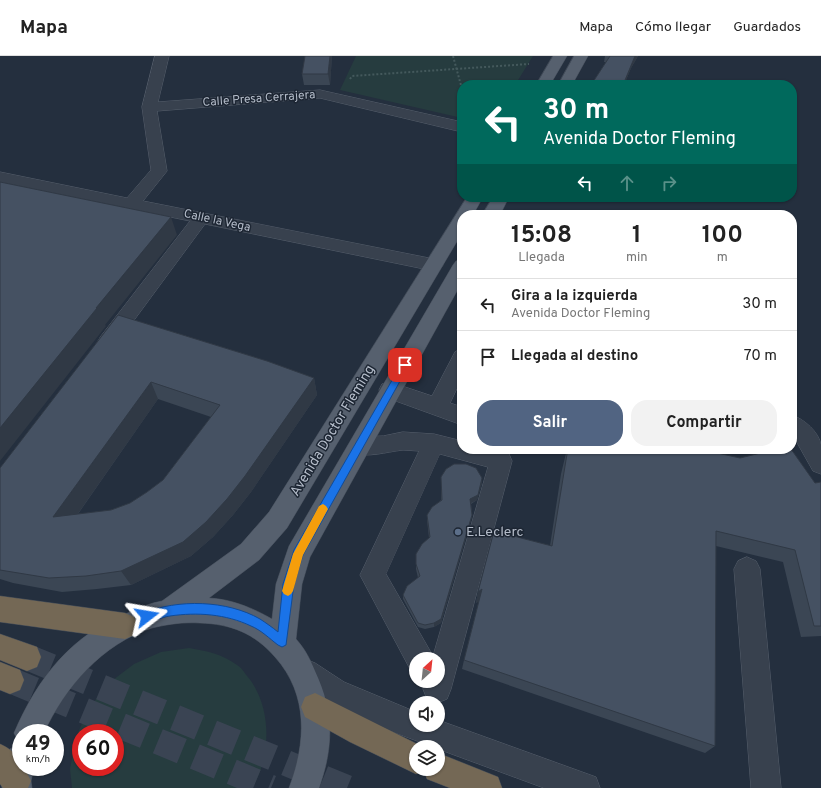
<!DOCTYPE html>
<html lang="es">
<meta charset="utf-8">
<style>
:root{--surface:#fff;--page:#f2f2f2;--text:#222;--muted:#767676;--line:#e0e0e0;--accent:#516482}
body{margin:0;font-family:Overpass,sans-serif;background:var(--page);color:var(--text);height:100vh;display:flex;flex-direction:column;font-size:15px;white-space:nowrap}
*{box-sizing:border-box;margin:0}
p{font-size:13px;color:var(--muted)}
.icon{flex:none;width:22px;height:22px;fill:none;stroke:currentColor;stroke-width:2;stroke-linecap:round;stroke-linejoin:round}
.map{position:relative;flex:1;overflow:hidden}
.panel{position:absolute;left:457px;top:154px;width:340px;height:244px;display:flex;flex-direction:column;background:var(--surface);border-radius:16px;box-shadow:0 1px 3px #0004}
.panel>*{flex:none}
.guide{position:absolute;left:457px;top:24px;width:340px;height:122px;border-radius:16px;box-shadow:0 1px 3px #0004;background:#00695c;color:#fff;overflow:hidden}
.needle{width:26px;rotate:27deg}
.buttons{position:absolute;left:409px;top:596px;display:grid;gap:8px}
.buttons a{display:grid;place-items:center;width:36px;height:36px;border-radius:50%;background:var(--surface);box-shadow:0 1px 3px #0004;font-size:20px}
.speed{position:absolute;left:12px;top:668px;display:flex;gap:8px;font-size:20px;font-weight:700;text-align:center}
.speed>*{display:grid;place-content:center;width:52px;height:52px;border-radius:50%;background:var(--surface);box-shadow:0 1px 3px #0004;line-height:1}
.speed small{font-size:10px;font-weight:400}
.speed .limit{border:6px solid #d22;background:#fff;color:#111}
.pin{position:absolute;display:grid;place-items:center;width:34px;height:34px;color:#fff;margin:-17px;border-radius:8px;box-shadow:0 2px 6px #0006}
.me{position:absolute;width:44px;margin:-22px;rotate:76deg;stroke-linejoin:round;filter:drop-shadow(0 0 3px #0008)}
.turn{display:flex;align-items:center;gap:14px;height:84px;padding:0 20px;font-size:18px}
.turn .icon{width:52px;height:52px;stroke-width:2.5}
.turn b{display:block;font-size:28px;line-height:34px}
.lanes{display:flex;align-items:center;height:38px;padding:0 20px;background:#0003;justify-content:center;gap:20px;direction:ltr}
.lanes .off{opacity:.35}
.eta{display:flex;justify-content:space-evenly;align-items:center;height:68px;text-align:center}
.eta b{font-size:24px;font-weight:700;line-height:28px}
.cta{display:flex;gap:8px;margin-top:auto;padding:8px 20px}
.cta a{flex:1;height:46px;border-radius:16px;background:var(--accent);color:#fff;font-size:16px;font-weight:700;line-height:46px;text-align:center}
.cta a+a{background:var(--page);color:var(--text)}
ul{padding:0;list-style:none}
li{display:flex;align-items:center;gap:12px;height:52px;padding:0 20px;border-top:1px solid var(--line)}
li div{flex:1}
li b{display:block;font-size:15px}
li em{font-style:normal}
header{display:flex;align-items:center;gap:24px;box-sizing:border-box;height:56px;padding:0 20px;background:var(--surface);border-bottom:1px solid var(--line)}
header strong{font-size:19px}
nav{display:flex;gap:22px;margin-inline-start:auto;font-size:14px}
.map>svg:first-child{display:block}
.green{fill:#263c3f;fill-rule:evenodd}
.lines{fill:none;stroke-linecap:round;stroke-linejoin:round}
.highway-tunnel{stroke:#3a4453;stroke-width:26;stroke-dasharray:26 14;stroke-linecap:butt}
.minor-casing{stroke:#565f6c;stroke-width:1}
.major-casing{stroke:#414a57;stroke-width:1}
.highway-casing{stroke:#434c59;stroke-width:1}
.path{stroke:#44595c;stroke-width:2;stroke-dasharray:2 2;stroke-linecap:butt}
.minor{fill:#38414e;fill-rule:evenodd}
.major{fill:#56606e;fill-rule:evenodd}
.highway{fill:#746855;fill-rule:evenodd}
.wall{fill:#3b4654;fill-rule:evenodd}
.shaded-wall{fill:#303945}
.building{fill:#455162;stroke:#303945;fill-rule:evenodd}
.route{fill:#1a73e8;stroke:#114b97}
.slow{fill:#f59e0b}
.service-dot{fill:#5c6f8a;stroke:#1d2633;stroke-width:1.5}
.labels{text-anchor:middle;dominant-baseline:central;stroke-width:3;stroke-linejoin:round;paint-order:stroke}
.far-street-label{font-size:12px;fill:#b4bcc9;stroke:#1d2633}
.street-label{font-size:14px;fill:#b4bcc9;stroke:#1d2633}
.poi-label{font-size:14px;fill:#b4bcc9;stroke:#1d2633;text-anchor:start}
</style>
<header>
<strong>Mapa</strong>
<nav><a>Mapa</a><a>Cómo llegar</a><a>Guardados</a></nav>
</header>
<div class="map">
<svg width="821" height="732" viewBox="0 0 821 732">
<rect width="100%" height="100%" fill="#242f3e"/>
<path class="green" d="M356,0h177l-18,29h-53v33l-122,-28z
M189,592c18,3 33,6 48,17 4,2 7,7 10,11 25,29 25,80 5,112h-180l-2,-19 6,-32 13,-29 20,-25 25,-19 27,-12zM81,677h34v34h-34z"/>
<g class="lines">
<path class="highway-tunnel" d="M27,601l320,131
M10,624l261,108"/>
<defs>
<path id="minor" d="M155,0h14l-11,46 162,-12 142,32v10l-142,-34 -163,13 10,60 -24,30 291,58 6,2 3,4 -3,4 -6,2 -229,-47 -90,122 -7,2 -7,-2 -3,-5 3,-5 89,-115 -190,-39v-10l127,26 24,-28 -9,-63z
M462,293v29l-12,25 12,4v18l-80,-29 -3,-6 3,-6 8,-2 42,14 23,-44z
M792,359c12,4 27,17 29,30 0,9 0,19 0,29l-8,-3 -18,-32 -3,-2z
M403,376l31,2 28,7v8c17,0 31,0 47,5l3,7 -61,228 -4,10 -10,4 -10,-4 -4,-10 2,-8h13v-22h-22v12l-6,-2 -50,-94 59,-124c-5,0 -11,-1 -16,-1 -18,2 -34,8 -51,3l-3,-7 3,-7 8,-2 23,-1zM440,398l48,13 -55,189 -47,-82z
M747,501l9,4 4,8 21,219h-30l-17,-219 4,-8z
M305,603l10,4 29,19 72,30v13h22v-5l158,57 4,11h-56l-106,-39v-2h-5l-37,-14 -72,-31 -29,-19 -4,-10 4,-10z"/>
<path id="major" d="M553,0h14l-17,29h-14z
M574,0h14l-16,29h-14z
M467,141h16l-10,18h-11v18l-175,295 -28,32 -50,38c22,1 44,10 63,21l4,-35 13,-38 164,-281 3,-4 6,-2v23l-152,275 -8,27 -6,55c9,10 14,20 19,32 19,40 19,75 4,117h-30c17,-45 20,-93 -14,-131 -21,-24 -44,-33 -75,-34 -16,-1 -32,1 -48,5 -49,15 -88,60 -108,105h-23v11l-2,-1 -5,-10c24,-56 58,-99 116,-121 10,-5 21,-9 32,-11l79,-57 28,-32z
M493,141h16l-9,18h-18z
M21,689v22h13l-3,14 1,7h-30l-1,-7 9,-32z"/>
<path id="highway" d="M0,540l125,17 9,4 4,9 -4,9 -9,4 -125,-17z
M0,578l37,13 4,10 -4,10 -10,4 -27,-11z
M0,606l20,8 4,10 -4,10 -10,4 -10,-4z
M315,637l108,54h-7v22h22v-16l60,24 4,11h-52l-23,-9 -3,-8 -8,3 -66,-32 -45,-25 -4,-10 4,-10z
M0,688c9,4 21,12 21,23h3l7,14 -3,7h-25l-3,-4z"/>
</defs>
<use href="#minor" class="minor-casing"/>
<use href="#major" class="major-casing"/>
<use href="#highway" class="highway-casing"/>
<path class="path" d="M453,0l9,33
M350,23l2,-3 177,-12"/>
<use href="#minor" class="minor"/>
<use href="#major" class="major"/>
<use href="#highway" class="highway"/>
</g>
<path class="wall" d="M332,0l-2,29h-26l-2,-11z
M605,0h33l-7,12 -7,17h-33l15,-23h-2z
M118,259l196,63 3,17 -66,97 -18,23 -20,22 -22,19 -60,29 -34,4 -35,3 -49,-9 -13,-4v-111zM158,343l53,18 -48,63 -16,12 -17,11 -19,7 -33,4z
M462,314v24l-5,-2 1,-13z
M567,393h132l116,34 6,-1v154l-20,1 -18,-75 -67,-16 -1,200 -10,7 -243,-84 2,-9 15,-59 -3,2 2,-11 72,-46 11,-72z
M441,421l41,6 -5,17 -6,4 1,11 -1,5 -30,103 -7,4 -9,2 -7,-2 -15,-28v-4l15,-17 -2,-9v-15l13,-16 -2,-18v-5l14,-15z"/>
<path class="shaded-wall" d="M330,0h2l-2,29 -2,-11z
M635,0h3l-7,12 -7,17h-1z
M171,161l6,18 -72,90 1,1 -106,135v-33l96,-120z
M314,322l3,17 -66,97 -18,23 -20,22 -22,19 -60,29 -10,-14z
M151,326l7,17 -93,133 -12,-15z
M482,422v5l-5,17 -8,4 1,-5z
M472,459l-1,5 -30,103 -7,4v-4z
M482,533l-2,12 -4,2 2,-11z"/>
<path class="building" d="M305,0h25l-2,18h-26z
M610,0h25l-12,29h-32z
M0,126l171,35 -75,91h1l-97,120z
M118,259l149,46 47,17 -69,98 -18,23 -21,23 -23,20 -62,29 -35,5 -37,2 -49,-8v-102zM151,326l69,23 -57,75 -16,12 -17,11 -19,7 -58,7z
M462,314v10l-4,-1z
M568,393h131l41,9 37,-9h14l24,34 6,-1v144h-7l-19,-76 -79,-19 -1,215 -251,-86 18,-71 -4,3 16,-61 58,15 14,-86z
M454,408h12l10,4 6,10 -4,17 -8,4 2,16 -31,104 -7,4 -9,2 -7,-2 -15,-28 4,-9 13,-10 -4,-12v-10l6,-10 8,-7 -3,-22 5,-8 10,-7 -1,-23 5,-8z"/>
<path class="route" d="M405,306l4,3 -106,190 -9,29 -8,61 -4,2 -4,-2c-8,-6 -17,-15 -27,-19 -25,-12 -54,-14 -81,-10 -8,1 -19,7 -27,4l-1,-4 1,-3c35,-14 84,-13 117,6 6,4 12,8 18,13l5,-48 11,-34 108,-187z"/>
<path class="slow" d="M323,448l3,2 2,3 -25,46 -10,36 -2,3 -3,2 -4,-2 -2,-3 11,-37 26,-48z"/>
<circle class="service-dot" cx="458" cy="476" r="4"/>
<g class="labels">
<g class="far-street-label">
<text transform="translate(259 43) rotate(-4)">Calle Presa Cerrajera</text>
<text transform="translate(217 165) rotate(12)">Calle la Vega</text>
</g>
<g class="street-label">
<text transform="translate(333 375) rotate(-59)">Avenida Doctor Fleming</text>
</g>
<g class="poi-label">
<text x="466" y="476">E.Leclerc</text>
</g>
</g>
</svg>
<div class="buttons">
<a><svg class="needle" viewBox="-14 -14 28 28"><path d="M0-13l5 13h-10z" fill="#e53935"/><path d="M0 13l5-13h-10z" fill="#767676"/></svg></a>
<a><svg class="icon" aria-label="sound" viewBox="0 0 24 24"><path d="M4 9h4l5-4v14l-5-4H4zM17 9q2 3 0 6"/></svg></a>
<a><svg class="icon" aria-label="layers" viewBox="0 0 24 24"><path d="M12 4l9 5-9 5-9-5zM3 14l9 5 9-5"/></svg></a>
</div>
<div class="speed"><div>49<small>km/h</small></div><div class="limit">60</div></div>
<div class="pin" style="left:405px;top:309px;background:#d93025"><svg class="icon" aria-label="arrive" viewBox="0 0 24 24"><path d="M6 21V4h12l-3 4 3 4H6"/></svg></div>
<svg class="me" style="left:147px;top:560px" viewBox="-20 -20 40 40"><path d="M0-17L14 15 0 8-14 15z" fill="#1a73e8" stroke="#fff" stroke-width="4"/></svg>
<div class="guide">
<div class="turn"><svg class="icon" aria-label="left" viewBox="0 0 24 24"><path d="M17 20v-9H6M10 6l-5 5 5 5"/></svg><div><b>30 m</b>Avenida Doctor Fleming</div></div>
<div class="lanes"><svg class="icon" aria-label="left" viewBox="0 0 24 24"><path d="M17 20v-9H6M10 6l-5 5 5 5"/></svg><svg class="icon off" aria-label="ahead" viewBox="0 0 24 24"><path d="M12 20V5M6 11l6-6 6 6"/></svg><svg class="icon off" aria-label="right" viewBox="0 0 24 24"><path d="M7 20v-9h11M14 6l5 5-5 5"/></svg></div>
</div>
<section class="panel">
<div class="eta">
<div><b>15:08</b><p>Llegada</p></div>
<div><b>1</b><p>min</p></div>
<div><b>100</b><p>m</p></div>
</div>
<ul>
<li><svg class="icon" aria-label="left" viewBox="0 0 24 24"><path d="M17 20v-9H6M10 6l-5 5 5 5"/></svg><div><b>Gira a la izquierda</b><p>Avenida Doctor Fleming</p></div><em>30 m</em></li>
<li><svg class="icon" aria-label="arrive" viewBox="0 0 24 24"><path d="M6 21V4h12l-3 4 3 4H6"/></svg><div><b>Llegada al destino</b></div><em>70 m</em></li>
</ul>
<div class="cta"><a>Salir</a><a>Compartir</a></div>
</section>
</div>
